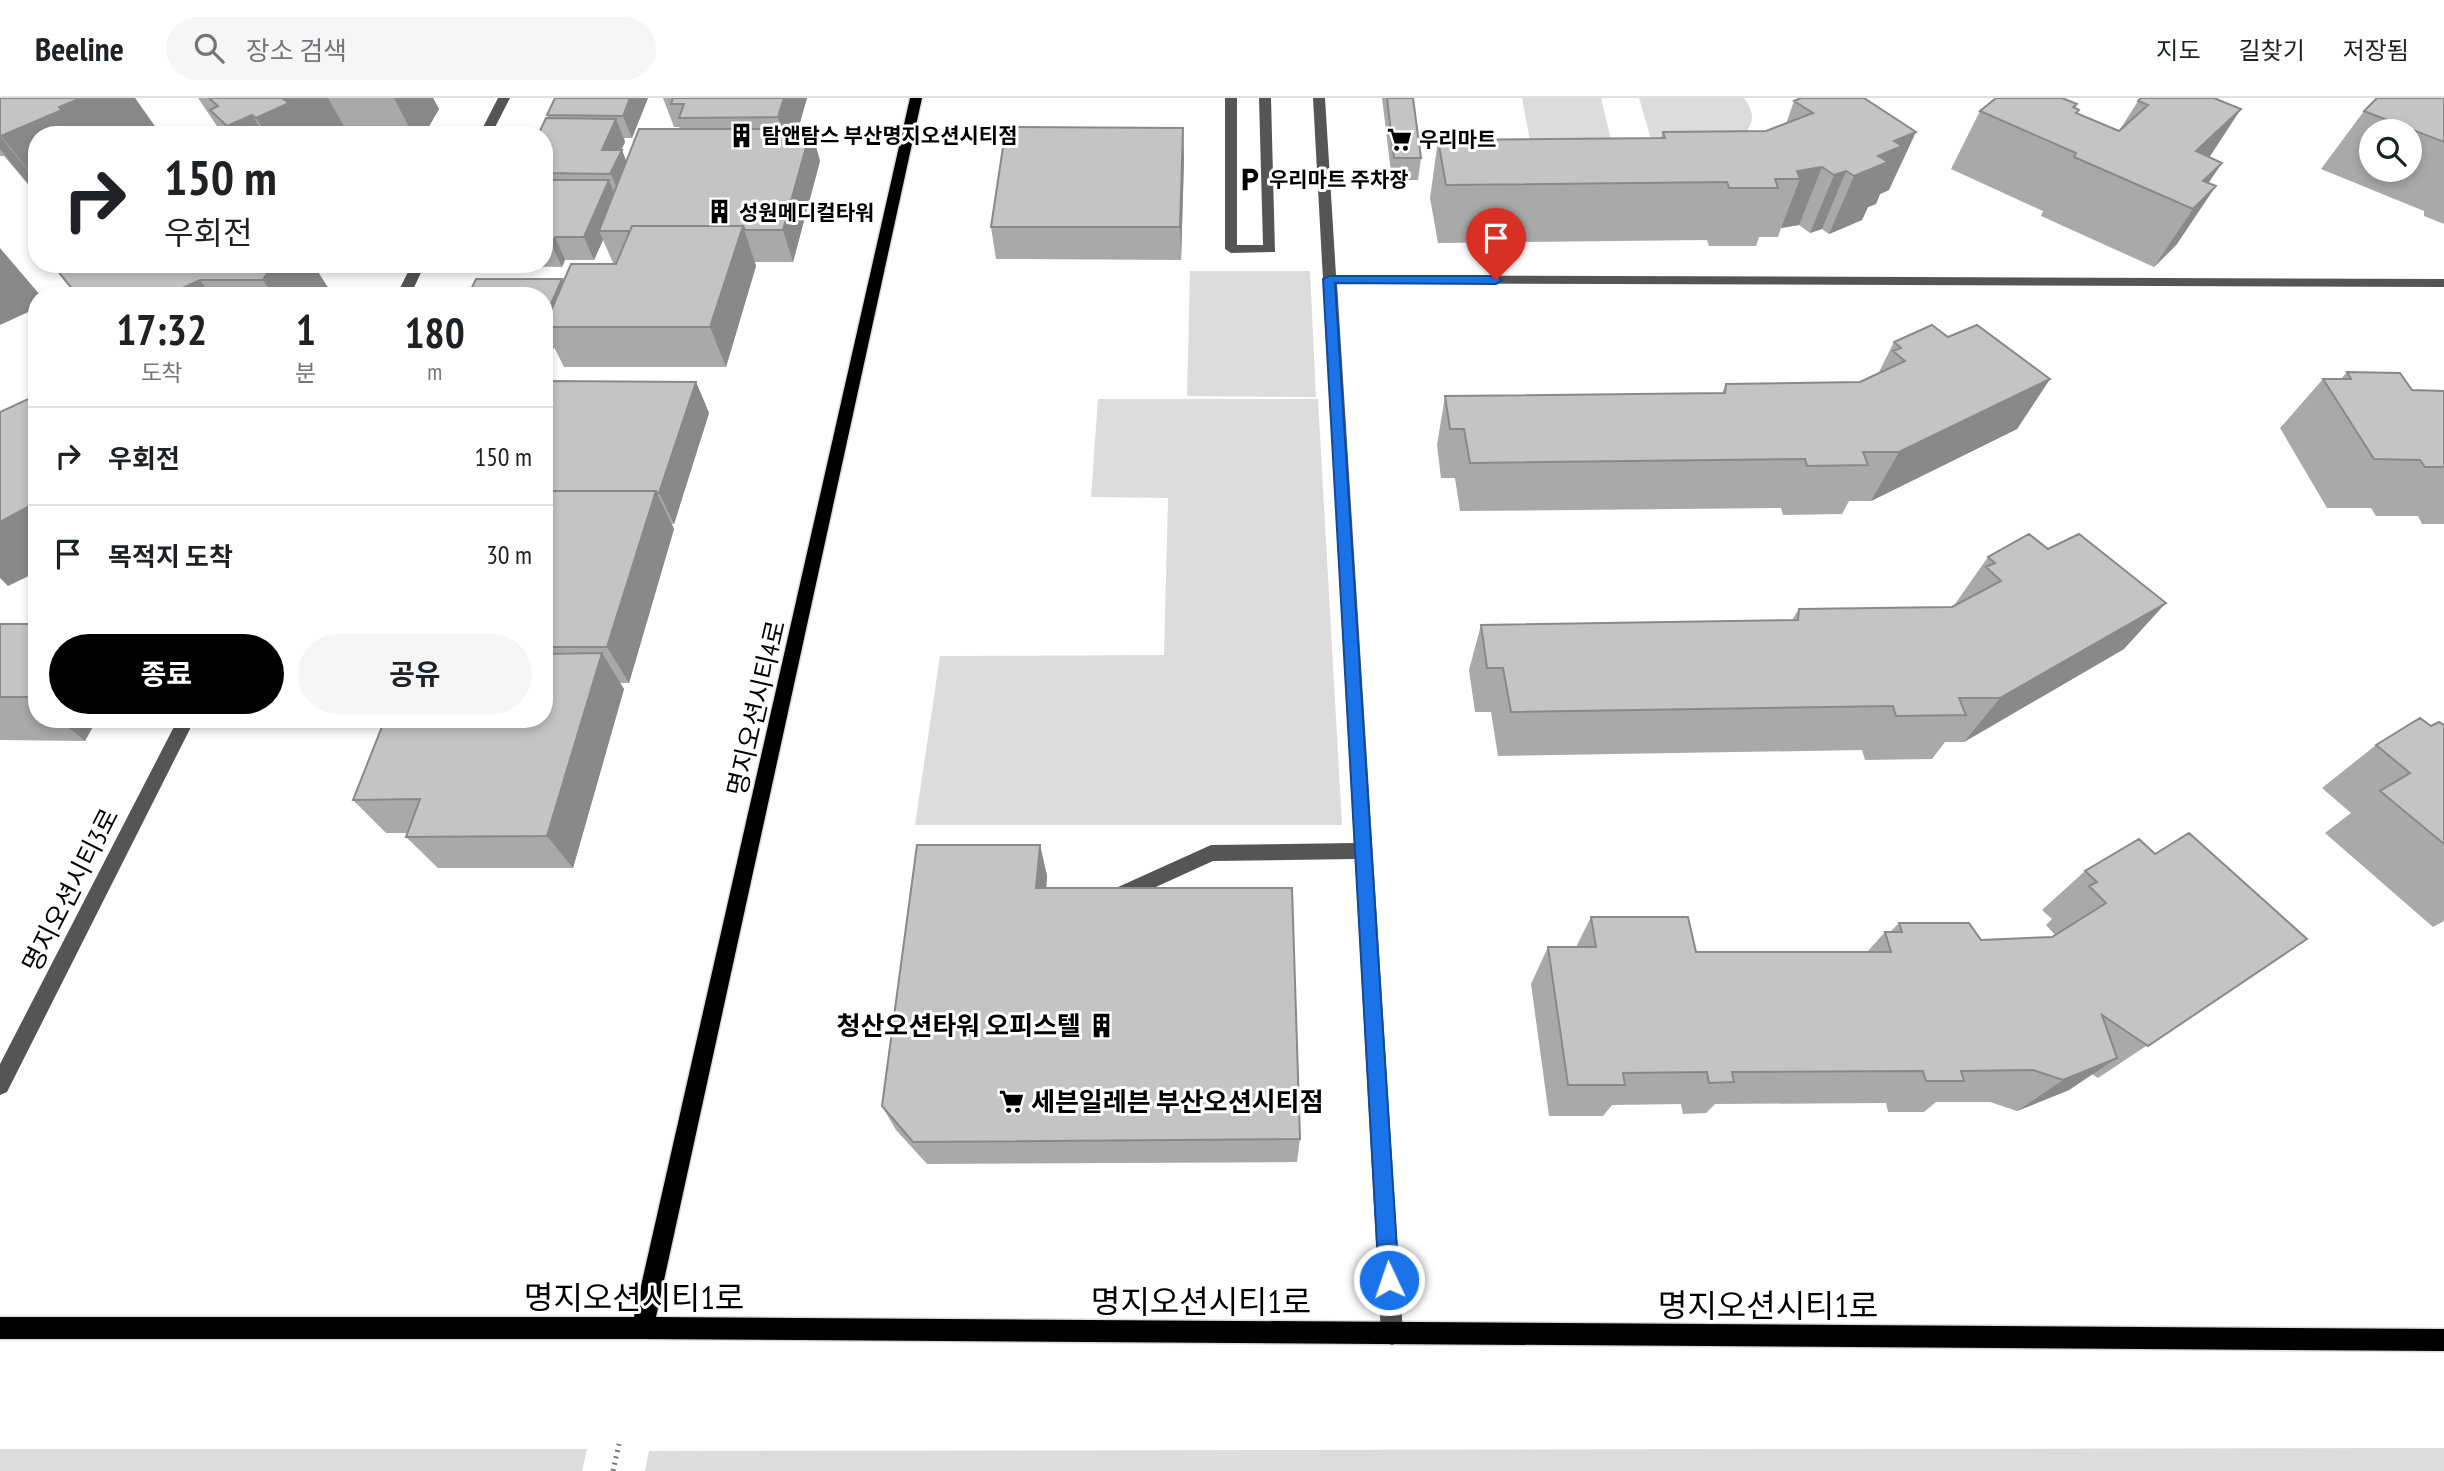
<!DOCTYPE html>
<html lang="ko">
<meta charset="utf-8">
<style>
:root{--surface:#fff;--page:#f6f6f6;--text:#202124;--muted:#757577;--line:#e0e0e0;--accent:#000}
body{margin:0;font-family:"PT Sans Narrow","Noto Sans KR",sans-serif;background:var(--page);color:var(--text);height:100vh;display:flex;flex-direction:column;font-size:26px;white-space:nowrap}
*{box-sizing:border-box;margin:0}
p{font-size:23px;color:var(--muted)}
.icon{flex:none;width:38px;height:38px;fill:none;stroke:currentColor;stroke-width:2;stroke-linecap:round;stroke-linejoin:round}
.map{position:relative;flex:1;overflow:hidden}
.side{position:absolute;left:28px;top:189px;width:525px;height:441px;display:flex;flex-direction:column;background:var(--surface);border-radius:28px;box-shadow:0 4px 10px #0003}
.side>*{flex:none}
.banner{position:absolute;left:28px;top:28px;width:525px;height:147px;border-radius:28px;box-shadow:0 4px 10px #0003;background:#fff;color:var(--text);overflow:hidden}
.controls{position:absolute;left:2359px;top:21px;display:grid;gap:14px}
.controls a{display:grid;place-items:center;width:63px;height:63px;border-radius:50%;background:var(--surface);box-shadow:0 4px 10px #0003;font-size:35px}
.pin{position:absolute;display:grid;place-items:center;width:60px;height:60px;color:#fff;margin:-72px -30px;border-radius:50% 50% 50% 0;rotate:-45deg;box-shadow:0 0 7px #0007}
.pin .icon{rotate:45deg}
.me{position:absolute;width:77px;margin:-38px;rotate:357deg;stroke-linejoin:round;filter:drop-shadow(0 0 5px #0008)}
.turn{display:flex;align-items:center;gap:24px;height:147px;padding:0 21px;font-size:32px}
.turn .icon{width:91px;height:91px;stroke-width:2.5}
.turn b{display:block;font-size:49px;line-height:60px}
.eta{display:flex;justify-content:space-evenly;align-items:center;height:119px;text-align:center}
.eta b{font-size:42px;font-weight:700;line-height:49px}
.action{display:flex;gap:14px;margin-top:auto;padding:14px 21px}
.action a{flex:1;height:80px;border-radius:42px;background:var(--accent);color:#fff;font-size:28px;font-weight:700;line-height:80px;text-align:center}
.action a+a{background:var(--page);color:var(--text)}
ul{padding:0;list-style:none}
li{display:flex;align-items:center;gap:21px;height:98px;padding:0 21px;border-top:2px solid var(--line)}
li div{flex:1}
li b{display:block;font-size:26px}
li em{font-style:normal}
header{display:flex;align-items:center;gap:42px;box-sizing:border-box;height:98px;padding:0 35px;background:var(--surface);border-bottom:2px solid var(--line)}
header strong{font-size:33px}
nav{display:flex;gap:38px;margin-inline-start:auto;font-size:24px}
.search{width:490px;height:63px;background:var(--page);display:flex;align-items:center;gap:18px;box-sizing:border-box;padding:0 24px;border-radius:38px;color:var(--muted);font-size:26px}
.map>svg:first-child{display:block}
.green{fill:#dcdcdc}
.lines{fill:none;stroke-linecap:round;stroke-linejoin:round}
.major-casing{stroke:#dbdbdb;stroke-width:3}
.path{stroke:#777;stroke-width:5;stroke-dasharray:2 4.5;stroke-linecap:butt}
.minor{fill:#555;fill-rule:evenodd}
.major{fill:#000;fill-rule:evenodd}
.wall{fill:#a9a9a9;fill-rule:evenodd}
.shaded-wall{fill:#898989}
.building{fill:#c4c4c4;stroke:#898989;stroke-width:2}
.route{fill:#1a73e8;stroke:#114b97;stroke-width:2}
.labels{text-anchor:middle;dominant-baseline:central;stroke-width:6;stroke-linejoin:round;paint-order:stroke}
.far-poi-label{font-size:21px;font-weight:bold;fill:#000;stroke:#fff;text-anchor:start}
.street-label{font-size:26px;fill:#000;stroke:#fff}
.poi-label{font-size:26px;font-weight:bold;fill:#000;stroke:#fff;text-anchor:end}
.near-street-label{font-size:32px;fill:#000;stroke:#fff}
</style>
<header>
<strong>Beeline</strong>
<div class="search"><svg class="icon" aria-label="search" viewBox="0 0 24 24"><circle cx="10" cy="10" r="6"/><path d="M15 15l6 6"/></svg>장소 검색</div>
<nav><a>지도</a><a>길찾기</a><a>저장됨</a></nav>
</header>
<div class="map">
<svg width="2444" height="1373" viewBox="0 0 2444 1373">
<rect width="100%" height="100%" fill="#fff"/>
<path class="green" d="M1522,0h79l13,54h-82z
M1639,0h105c10,14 11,22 1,36l-86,33z
M1190,173h120l6,126 -129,-1z
M1098,301h220l24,426h-427l25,-169 224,-1 4,-157 -77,-1z
M2444,1350v23h-1799l4,-20z
M0,1351h587l-5,22h-582z"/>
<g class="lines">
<defs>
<path id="major" d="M910,0h12l-266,1219 1788,12v22l-1801,-12h-643v-22h634z"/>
</defs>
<use href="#major" class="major-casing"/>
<path class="path" d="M613,1373l6,-27"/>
<path class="minor" d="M498,0h12l-19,37h-12z
M1225,0h12v147h26l-4,-147h12l4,154 -44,1 -6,-4z
M1313,0h12l11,177 1108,4v8l-1107,-4 66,1051 -3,8 -8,3 -8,-3 -3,-8 -26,-475 -142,2 -99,45 -7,-2 -2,-6 2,-6 104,-47 143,-2z
M412,166h13l-15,32h-14z
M178,621h17l-188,373 -7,3v-31z"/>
<use href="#major" class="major"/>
</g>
<path class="wall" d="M0,0h135l26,37h-124v53l-4,2 -29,-34h-4z
M198,0h235l6,11 -15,26h-201z
M555,0h93l-16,40h-8l1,4 -4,8 5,12 54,-33 -1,-2h-5l-11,-29h144l-9,31h13l9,32 -27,101h-38l1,4 -30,101h-162l-10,-20 -9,20h-1v-71l19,-15 53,-18h-3l-10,-23 -9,20h-29l-3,7 -57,-1 -1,-2h40v-129l4,-17 -1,-3z
M1382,0h31l8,60 -3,22h-26z
M1801,0l88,92 -9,4 -4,10 -8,3 -6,13 -33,14 -7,-5 -12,4 -11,-8 -18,3 -3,9h-19l-3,9h-47l-2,-6 -269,3 -8,-45 8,-58 223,-2 2,-6 103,-1 20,-7 8,-23z
M2141,0l68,59 -1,26 -31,61 -23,23 -113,-51 2,-5 -92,-42 29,-58 97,-7 -2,4 4,2 -2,4 42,17 19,-30z
M2444,0v126l-20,-8v-5l-103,-42 43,-58zM2371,33h39v39h-39z
M1183,30l1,32 -3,100 -185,-1 -5,-32z
M52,166h261l19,30 -1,2h-253z
M1948,239l102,42 -33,50 -146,72h-22l-7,13 -59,1 -2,-7 -321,3 -5,-33h-14l-4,-33 8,-49 277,-3 4,-9 134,-2 18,-8 16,-32z
M2347,274l65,18 32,1v133h-22l-4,-8h-42l-5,-8h-44l-47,-80 43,-49h18z
M544,283l152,1 13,31 -35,111h-2l2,5 -45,154h-9l4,6 -51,179h-135l-32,-31 2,-4h-22l-33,-33 191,-81z
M1988,459l136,92 -160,93h-19l-13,17 -67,1 -3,-10 -364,6 -7,-44h-16l-6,-42 12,-45 311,-5 7,-11 153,-2 4,-3h-1z
M0,526h37v95h60l-12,22 -85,-1z
M2444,627v196l-11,6 -108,-94 26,-20 -29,-25 54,-43 55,-19z
M1040,747l7,31 -1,12 254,251 -3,23 -370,2 -31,-34 -14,-24z
M2155,756l152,85 -209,139 -6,-4 -23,16 -52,21 -27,-9h-54l-12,10h-36l-2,-9 -171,1 -9,9 -23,1 -2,-10 -69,1 -9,11h-54l-18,-132 17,-37h28l15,-30 105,35h171l18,-20h5l9,-9 82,17 71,-3 3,-2 -9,-10 6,-6 -10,-9 43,-39z"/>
<path class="shaded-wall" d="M81,0h54l26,37h-124v46l-36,-45 58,-29z
M287,0h41l21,37h-82l-11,-17z
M394,0h39l6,11 -15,26h-11z
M630,0h18l-16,40 -9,-22z
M784,0h23l-17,59 -12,-40z
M2241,11l-38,58 -7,-16z
M252,17l13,20h-32l-6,-9z
M616,21l9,23 -5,11 2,-3 9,23 -11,24 -18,-47z
M1183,30l1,32 -3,100 -1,-33z
M811,31l9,32 -27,101 -10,-32z
M1916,34l-27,58 -9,4 -4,10 -8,3 -6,13 -33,14 25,-58 24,-20 16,-15z
M0,38l37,46v6l-4,2 -33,-41z
M2222,65l-31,46 12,-28z
M1822,69l-23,58 -18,3 19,-49 -3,-8z
M1846,73l-24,58 -12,4 24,-58z
M609,82l9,23 -19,28 4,9 -9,20 -10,-23z
M2216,88l-39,58 -23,23 39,-58z
M743,128l13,40 -30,101 -16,-40z
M555,139l10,23 -3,7 -11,-23z
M0,150l41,48h-4v12l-37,17z
M273,166h40l19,30 -1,2h-57l-11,-16z
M562,181l11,23 -29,25v-7z
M200,182l12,16h-47z
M544,230l10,19 -9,20 -1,-3z
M2050,281l-33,50 -146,72 28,-49z
M696,284l13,31 -35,111 -15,-31z
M656,393l18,38 -45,154 -22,-36z
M37,404v70l-29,14 -8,-8v-56z
M2166,505l-42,46 -160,93 36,-44z
M602,555l22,36 -51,179 -26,-32z
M37,588v16l-7,-5z
M58,621h39l-12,22z
M1040,747l7,31 -3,43 -8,-31z
M2117,960l-48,32 -52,21 46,-31z"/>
<path class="building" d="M0,0h81l-22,9 3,3 -61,26 -1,-1z
M209,0h78l-4,1 6,4 -33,15 -4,-3 -25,11 -17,-16 8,-4z
M555,0h75l-7,18 -76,-1z
M673,0h111l-6,19 -99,1 5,-14h-13z
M1387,0h26l8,60h-27z
M1801,0h63l52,34 -22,9 8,5 -24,10 10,6 -34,14 -8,-5 -12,4 -12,-8 -25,4 3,8h-25l3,9h-49l-2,-6 -281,3 -8,-45 227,-2 -2,-6 103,-1 47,-18 -19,-12z
M1996,0h66l15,6 -4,3 6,3 -3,3 43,18 29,-26 -10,-4 3,-3h73l27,11 -45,42 26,12 -19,18 13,5 -23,23 -119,-52 2,-4 -96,-42z
M2377,0h67v44l-80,-31z
M546,20l70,1 -14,31h20l-12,24 -66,-1v-38h-6z
M1006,29l177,1 -3,99h-189z
M639,31h172l-28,101h-38l-2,-4h-111l-2,5h-31z
M544,82h65l-25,57h-29l-4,7h-7z
M632,128h111l-33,101h-166l27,-63h45z
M52,166h221l-10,16h-63l-35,16h-87z
M476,181h86l-18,41v-24h-76z
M1932,227l16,12 29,-12 73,54 -151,73h-36l5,13 -61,1 -2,-7 -335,4 -6,-34h-14l-5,-33 280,-3 1,-9 134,-2 45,-21 -12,-10 8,-3 -7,-6z
M2347,274l53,1 12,17 32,1v76h-19l-5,-7 -46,-1 -51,-80h28z
M544,283l152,1 -37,111h-2l-1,-2h-107l-1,2 -4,-1z
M37,297v99l-4,2 4,4v2l-37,20v-110z
M549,393h107l-49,156h-63v-143z
M2029,436l19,15 31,-15 87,69 -166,95h-41l7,17 -70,1 -3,-10 -382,6 -8,-44h-16l-6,-43 317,-5 1,-11 153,-2 49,-26 -15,-14 9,-4 -7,-6z
M0,526h37v62l-7,11h-30z
M602,555l-55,183 -141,1 14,-38 -67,1 32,-81h159v-65z
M2420,620l11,8 8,-4 5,3v119l-64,-53 30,-18 -34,-28z
M2189,735l118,106 -159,107 -46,-31 15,43 -54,22 -30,-10 -72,1 3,10h-38l-3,-10 -191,1 2,10 -25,1 -2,-11 -84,1 2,12h-57l-20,-138h48l-5,-30h97l8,35h195l-6,-20h17l-3,-9h70l12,17 71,-3 54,-34 -17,-17 8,-4 -12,-11 54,-32 16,15z
M917,747h123l-4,43h256l8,251 -387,3 -31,-36z"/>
<path class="route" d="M1329,178h167l6,4 -6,4 -161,-1 64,997 -3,7 -7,3 -7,-3 -3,-7 -56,-1001z"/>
<defs>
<symbol id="building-bare" viewBox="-9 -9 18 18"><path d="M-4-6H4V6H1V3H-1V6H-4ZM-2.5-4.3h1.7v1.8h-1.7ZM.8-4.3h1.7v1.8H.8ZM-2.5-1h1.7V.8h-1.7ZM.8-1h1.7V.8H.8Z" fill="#000" stroke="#fff" stroke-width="2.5" paint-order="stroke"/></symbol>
<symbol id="supermarket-bare" viewBox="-9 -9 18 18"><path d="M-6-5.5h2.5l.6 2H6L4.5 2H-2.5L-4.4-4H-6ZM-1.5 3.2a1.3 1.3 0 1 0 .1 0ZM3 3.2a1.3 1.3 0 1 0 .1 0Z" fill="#000" stroke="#fff" stroke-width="2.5" paint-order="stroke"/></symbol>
<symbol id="parking-bare" viewBox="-9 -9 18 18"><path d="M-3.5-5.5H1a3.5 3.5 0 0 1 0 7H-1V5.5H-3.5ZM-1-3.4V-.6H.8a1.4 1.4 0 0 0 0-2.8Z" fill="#000" stroke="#fff" stroke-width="2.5" paint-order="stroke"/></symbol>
</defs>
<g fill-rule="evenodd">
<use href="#building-bare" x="724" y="20" width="35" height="35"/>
<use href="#supermarket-bare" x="1382" y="24" width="35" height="35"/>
<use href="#parking-bare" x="1232" y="64" width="35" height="35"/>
<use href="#building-bare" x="702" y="96" width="35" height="35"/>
<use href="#building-bare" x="1084" y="910" width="35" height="35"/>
<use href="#supermarket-bare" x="994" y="986" width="35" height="35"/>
</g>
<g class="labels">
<g class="far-poi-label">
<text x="762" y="37">탐앤탐스 부산명지오션시티점</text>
<text x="1419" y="41">우리마트</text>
<text x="1269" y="81">우리마트 주차장</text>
<text x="739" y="114">성원메디컬타워</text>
</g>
<g class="street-label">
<text transform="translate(756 610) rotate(-77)">명지오션시티4로</text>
<text transform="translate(70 792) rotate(-63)">명지오션시티3로</text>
</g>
<g class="poi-label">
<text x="1081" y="927">청산오션타워 오피스텔</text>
<text x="1031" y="1003" text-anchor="start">세븐일레븐 부산오션시티점</text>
</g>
<g class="near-street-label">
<text x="634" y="1199">명지오션시티1로</text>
<text x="1201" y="1203">명지오션시티1로</text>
<text x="1768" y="1207">명지오션시티1로</text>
</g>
</g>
</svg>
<div class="controls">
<a><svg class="icon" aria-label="search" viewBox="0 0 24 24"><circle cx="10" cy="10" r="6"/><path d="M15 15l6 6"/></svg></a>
</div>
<div class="pin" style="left:1496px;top:182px;background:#d93025"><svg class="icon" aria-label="arrive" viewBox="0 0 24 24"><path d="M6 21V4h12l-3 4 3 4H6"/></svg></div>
<svg class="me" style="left:1389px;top:1182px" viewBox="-20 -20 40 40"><circle r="17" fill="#1a73e8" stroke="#fff" stroke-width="3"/><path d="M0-11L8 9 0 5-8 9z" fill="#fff"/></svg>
<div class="banner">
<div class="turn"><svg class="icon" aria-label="right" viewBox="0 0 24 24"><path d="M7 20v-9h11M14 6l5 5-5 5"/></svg><div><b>150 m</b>우회전</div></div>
</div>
<section class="side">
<div class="eta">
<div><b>17:32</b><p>도착</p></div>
<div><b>1</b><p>분</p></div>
<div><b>180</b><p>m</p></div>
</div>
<ul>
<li><svg class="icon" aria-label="right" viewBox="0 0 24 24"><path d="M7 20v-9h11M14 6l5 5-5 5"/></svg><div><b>우회전</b></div><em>150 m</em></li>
<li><svg class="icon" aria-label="arrive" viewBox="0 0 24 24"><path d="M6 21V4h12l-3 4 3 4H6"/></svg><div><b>목적지 도착</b></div><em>30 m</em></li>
</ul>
<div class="action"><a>종료</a><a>공유</a></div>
</section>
</div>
